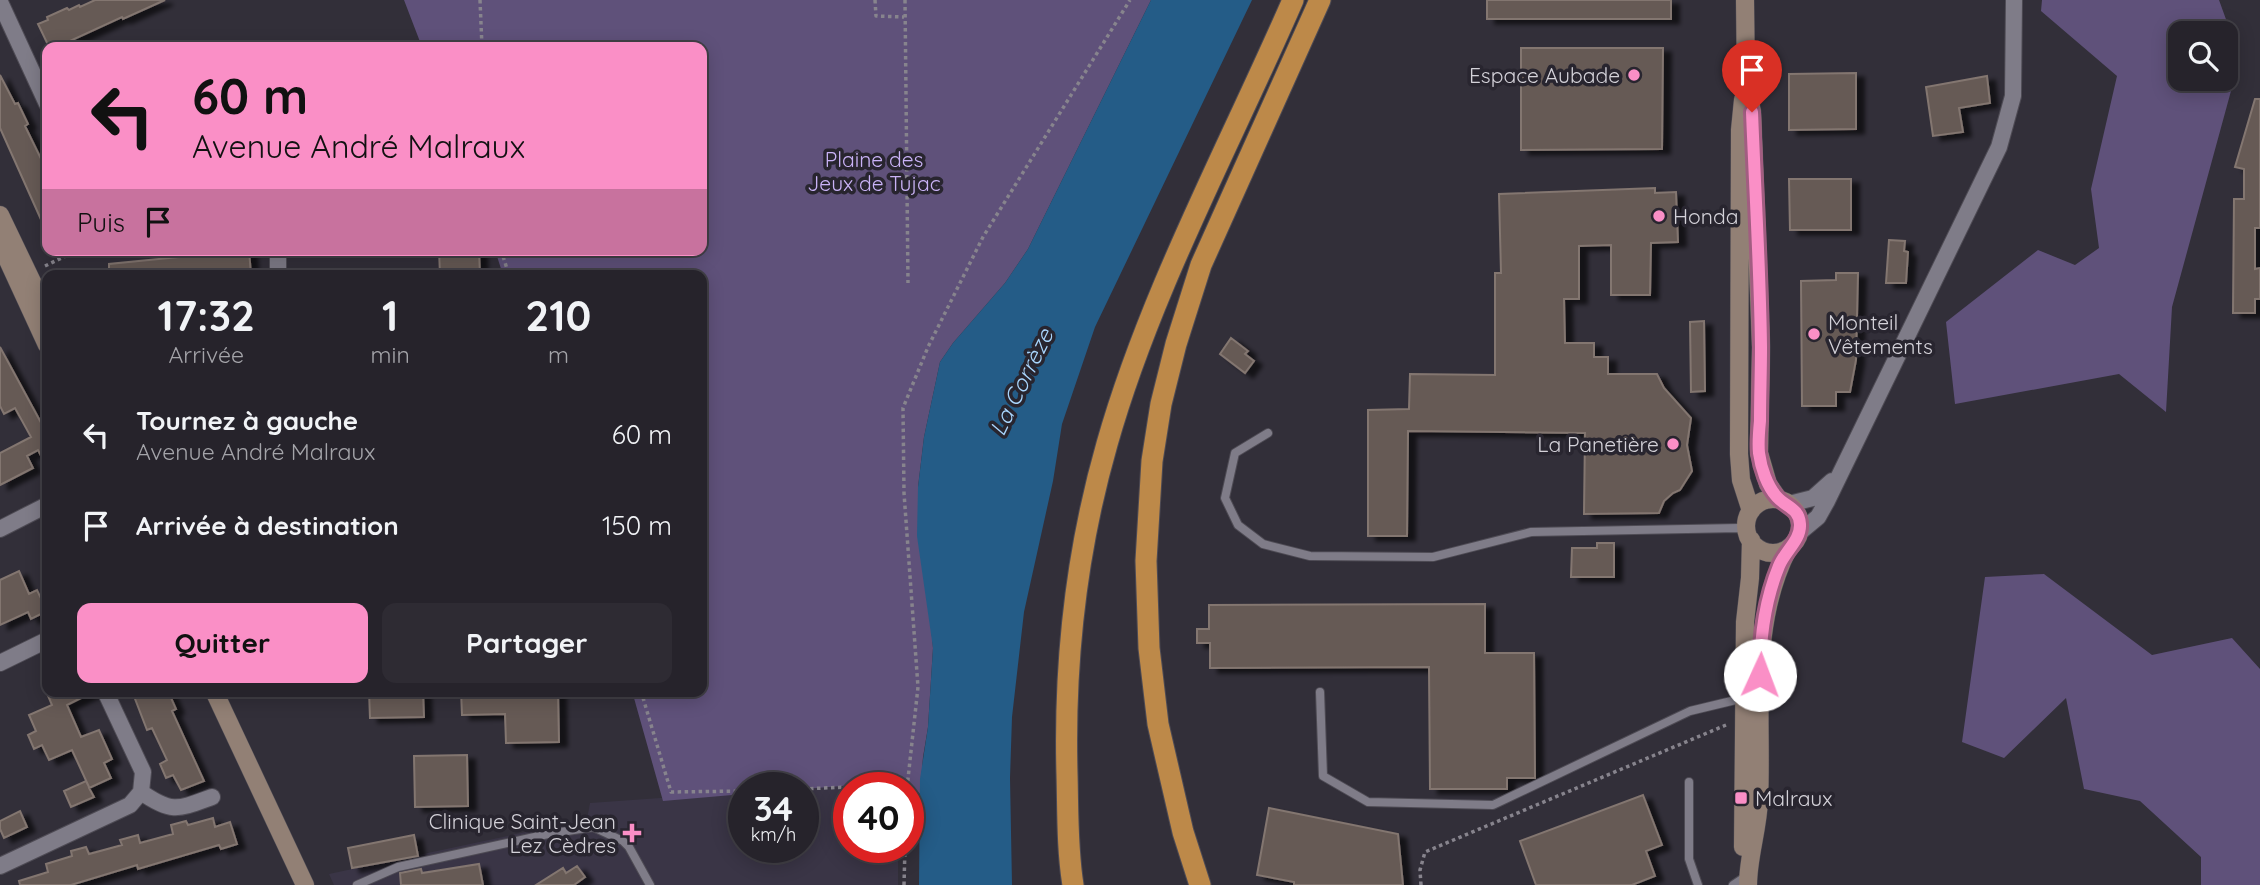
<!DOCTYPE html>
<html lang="fr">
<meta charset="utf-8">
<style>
:root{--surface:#26232b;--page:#2e2b33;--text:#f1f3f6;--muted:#a4a4a9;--line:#424047;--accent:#fa8fc6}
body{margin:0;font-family:Quicksand,sans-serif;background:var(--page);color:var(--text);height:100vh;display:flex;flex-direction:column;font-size:26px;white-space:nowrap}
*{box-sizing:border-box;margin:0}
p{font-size:23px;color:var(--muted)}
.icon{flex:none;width:38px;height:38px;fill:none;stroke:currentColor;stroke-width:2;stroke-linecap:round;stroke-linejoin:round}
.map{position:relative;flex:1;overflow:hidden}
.panel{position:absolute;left:42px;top:270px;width:665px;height:427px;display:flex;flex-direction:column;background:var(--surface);border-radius:14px;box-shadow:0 4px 18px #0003,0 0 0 2px var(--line)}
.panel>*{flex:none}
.top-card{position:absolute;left:42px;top:42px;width:665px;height:214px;border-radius:14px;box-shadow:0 4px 18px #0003,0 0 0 2px var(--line);background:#fa8fc6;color:#111;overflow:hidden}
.controls{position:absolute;left:2168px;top:21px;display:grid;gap:14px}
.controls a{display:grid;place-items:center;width:70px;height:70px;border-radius:14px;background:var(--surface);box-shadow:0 4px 18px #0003,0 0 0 2px var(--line);font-size:35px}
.speed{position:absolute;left:728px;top:772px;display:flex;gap:14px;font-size:35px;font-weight:700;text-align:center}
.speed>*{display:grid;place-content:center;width:91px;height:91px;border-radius:50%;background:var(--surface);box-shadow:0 4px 18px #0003,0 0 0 2px var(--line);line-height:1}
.speed small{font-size:18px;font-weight:400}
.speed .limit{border:10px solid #d22;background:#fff;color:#111}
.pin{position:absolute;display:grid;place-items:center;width:60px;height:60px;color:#fff;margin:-72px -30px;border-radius:50% 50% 50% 0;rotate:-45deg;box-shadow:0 0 7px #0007}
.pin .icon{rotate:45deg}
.me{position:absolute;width:77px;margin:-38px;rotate:2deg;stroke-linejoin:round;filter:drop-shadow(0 0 5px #0008)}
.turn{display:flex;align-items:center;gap:24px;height:147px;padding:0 35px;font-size:32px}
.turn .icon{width:91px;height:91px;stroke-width:2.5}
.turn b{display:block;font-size:49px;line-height:60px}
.then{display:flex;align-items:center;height:66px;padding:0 35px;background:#0003;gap:14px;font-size:26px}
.eta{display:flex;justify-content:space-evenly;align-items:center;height:119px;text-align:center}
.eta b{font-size:42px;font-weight:700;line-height:49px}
.action{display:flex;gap:14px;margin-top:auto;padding:14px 35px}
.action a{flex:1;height:80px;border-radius:14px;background:var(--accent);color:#111;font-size:28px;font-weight:700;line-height:80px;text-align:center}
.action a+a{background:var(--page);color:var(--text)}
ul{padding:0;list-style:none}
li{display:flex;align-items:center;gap:21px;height:91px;padding:0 35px}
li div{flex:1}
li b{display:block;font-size:26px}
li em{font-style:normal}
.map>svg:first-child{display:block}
.medical{fill:#3a3546}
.green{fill:#5f517a;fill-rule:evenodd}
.water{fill:#245c87}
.building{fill:#665a55;stroke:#837670;stroke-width:2;filter:url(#shadow)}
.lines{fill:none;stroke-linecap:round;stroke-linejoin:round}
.lane-casing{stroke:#4e4b54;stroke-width:10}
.street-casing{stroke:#4e4b54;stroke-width:18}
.secondary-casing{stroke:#4e4b54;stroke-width:19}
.highway-casing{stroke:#4e4b54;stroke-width:23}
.path{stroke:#87848d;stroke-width:3.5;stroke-dasharray:3.5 3.5;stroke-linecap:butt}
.lane{stroke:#7f7c88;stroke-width:8}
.street{stroke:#7f7c88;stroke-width:16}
.secondary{stroke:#928075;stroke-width:18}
.highway{stroke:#bd8949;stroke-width:21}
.route-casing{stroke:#a25d81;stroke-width:18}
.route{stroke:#fa8fc6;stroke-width:12}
.poi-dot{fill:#fa8fc6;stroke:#28252f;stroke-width:2.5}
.labels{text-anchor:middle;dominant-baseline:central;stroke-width:7;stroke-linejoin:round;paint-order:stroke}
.poi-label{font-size:21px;fill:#d4d2d9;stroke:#28252f;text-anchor:end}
.park-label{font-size:21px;fill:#cab3f7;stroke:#28252f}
.water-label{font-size:23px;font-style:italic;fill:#a9d6fe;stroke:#28252f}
</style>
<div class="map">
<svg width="2260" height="885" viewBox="0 0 2260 885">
<defs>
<filter id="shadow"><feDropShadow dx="8" dy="4.5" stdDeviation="2" flood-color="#0009"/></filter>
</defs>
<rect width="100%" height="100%" fill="#322f39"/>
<path class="medical" d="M907,781l-4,6 -54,1v59h49v38h-564l-5,-11 258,-55 3,-16 154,-11v55h59v-59z"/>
<path class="green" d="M404,0h747l-123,249 -23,34 -52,60 -13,19 -16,75 -6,50 15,161 -5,79 -5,30 -3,37 -13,-13 -104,8v-1h-59v6l-81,7 -31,-110h70v-416h-199l-8,-25h207v-203h-280z
M2042,0h177l21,58 -68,249 -6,105 -47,-38 -164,30 -9,-82 92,-72 37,15 24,-17 -8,-59 26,-113 -76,-65zM2180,33h46v46h-46z
M2044,574l108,81 80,-17 28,31v216h-59v-28l-61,-56 -56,-12 -18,-91 -62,60 -42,-16 23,-165z"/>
<path class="water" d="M1151,0h101l-157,327 -33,97 -9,57 -29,131 -12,105 -2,61 2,107h-93l1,-106 8,-52 5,-79 -16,-112 1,-49 6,-50 16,-75 13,-19 52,-60 23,-34z"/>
<path class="building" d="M95,0h70l-42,19 -1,-2 -65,30h-8l-11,-23 10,-4 -1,-3 20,-9 2,2 10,-5 1,2z
M1487,0h184v19h-184z
M1521,48h142l-1,101 -141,1z
M1856,73v56l-67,1v-56z
M0,75l15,29 3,-1 10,21 -3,2 22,45v62l-47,-105z
M1987,76l3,27 -31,5 4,24 -30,4 -7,-49z
M2255,99h5v129h-5v41l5,-1v31h-5v14h-22l1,-114h10v-30l-9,-2z
M1789,179h62v51h-61z
M1655,188v5l21,-1 2,50 -27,1 -1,52h-39v-50l-32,1v53h-15l1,44h29v14h14v17h49l7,14 27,30 -4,27 5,26 -12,19 -7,3 -9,8 -5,12 -75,1 1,-81 -177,-2 -1,105h-39v-126l41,-1 1,-35 85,1v-102h6l-2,-79z
M1889,240l16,1 -1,10 4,1 -2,31h-20z
M249,250l2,25h-142v-11z
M439,250h40l1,25h-40z
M1836,273h22l-2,87 -6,32h-14v14h-34l-1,-125 35,-1z
M1704,321l1,70 -14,1 -1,-70z
M1231,338l17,13 -3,3 9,7 -9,12 -25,-19z
M0,347l45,83 2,-2v39l-9,-17 -11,6 6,12 -33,17v-32l31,-16 -16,-29 -11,6 -4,-8z
M1597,543h17v34h-43l1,-29h25z
M19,571l10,23 8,-4 10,21 -16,8 -3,-7 -28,13v-45z
M1485,604v49h49l1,125h-28v11h-77l-1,-122 -219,1v-25h-13v-14h12v-24z
M46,691h49l-28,14 14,32 18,-7 13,29 -8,4 7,15 -22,10 5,9 -23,10 -7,-16 22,-10 3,6 -17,-37 -23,10 -7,-15 -8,4 -6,-14 8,-4 -7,-16 23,-10z
M132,691h36l8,18 -4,2 32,70 -23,9 -8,-15 -7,3 -6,-14 7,-4 -15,-32 -5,2z
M369,691h54l1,26 -54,1z
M461,691h97l1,51 -53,1 -1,-29 -43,1z
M467,755l1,51 -53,1 -1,-51z
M1643,795l19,50 -16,6 9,25 -23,9h-96l-16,-44z
M1269,808l129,26 5,51h-109v-3l-37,-7z
M20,811l7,16 -23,11 -4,-9v-8z
M213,818l2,9 15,-5 7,22 -16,5 -2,-4 -81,24 -1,-4 -66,20h-51l-1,-4 29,-9 -2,-8 26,-8 -1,-5 15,-4 3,7 33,-9 -2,-5 18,-5 2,8 33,-9 -2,-9 15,-4 2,4z
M414,835l4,21 -66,12 -4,-20z
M479,864l4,21h-82l-1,-12 21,-4 1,4z
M577,866l8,11 -11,8h-38l27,-17 3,5z"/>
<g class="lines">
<defs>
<path id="lane" d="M1268,433l-33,20 -10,45 13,27 25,19 47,12 123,1 98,-25 208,-4 8,3
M1320,692l3,84 45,26 125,3 197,-94 54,-13
M1689,782v77l9,26
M357,885l41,-18 150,-33 45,-7 30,14 6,6 21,38
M1733,885l15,-10"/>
<path id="street" d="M0,2l47,102
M278,250v25
M1789,504l24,-6 19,-17
M0,529l47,-24
M1800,532l18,-15 9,-16 172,-354 14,-51 1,-96
M0,663l47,-23
M141,792c31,22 38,17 71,5
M0,866l130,-61 11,-13 2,-20 -38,-81"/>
<path id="secondary" d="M1745,0l1,82 6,30 9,235 -2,106 9,31 11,16
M1743,100l-3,30 -1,324 2,26 10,31
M0,215l47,98
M0,243l47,102
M1746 526a27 27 0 1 1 54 0a27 27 0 1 1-54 0Z
M214,691l91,194
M1743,847l2,-225 5,-44 1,-38
M1748,885c0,-28 10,-56 11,-85 4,-86 -11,-172 29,-251"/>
<path id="highway" d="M1073,885c-6,-37 -5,-74 -6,-111 -3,-111 9,-222 40,-330 43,-152 123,-299 186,-444
M1200,885l-17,-53 -25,-108 -9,-76 -3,-87 6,-100 9,-57 15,-60 25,-79 119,-265"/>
</defs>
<use href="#lane" class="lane-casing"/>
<use href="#street" class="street-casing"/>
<use href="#secondary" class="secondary-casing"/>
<use href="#highway" class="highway-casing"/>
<path class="path" d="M480,0l2,47
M875,0l1,16 28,1
M905,0l3,283
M501,250l8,25
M45,266l33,-16
M641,691l30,101 73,-1
M907,788l11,-101 -14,-194 -1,-85 25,-61 55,-110 147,-237
M803,789l65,-3 39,-5
M904,885l1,-38
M1421,885l-1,-15 5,-18 301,-127"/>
<use href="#lane" class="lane"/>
<use href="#street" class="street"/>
<use href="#secondary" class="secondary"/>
<use href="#highway" class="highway"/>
</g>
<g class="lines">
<defs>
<path id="route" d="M1752,112c3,78 8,156 9,235 0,24 -1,49 -1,74 -1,10 -2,22 -1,32 2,15 8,33 18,44 9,10 22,11 23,27 1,16 -15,27 -21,42 -14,34 -19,72 -19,109"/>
</defs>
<use href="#route" class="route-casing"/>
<use href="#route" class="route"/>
</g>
<g class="poi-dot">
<circle cx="1634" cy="75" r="7"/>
<circle cx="1659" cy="216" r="7"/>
<circle cx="1814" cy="334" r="7"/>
<circle cx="1673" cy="444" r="7"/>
<rect x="1734" y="791" width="14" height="14" rx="3.5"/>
<path d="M628.5 822.5h7v7h7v7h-7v7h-7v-7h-7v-7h7z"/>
</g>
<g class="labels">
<g class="poi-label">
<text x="1620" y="75">Espace Aubade</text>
<text x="1673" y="216" text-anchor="start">Honda</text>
<text x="1828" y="322" text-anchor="start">Monteil<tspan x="1828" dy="24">Vêtements</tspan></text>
<text x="1659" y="444">La Panetière</text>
<text x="1755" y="798" text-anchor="start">Malraux</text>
<text x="616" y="821">Clinique Saint-Jean<tspan x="616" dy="24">Lez Cèdres</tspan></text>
</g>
<g class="park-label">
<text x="874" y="159">Plaine des<tspan x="874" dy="24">Jeux de Tujac</tspan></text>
</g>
<g class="water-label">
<text transform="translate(1021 382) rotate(-64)">La Corrèze</text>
</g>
</g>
</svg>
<div class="controls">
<a><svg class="icon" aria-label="search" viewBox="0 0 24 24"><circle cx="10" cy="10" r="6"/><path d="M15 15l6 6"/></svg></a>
</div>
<div class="speed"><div>34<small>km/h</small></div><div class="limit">40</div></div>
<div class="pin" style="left:1752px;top:112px;background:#d93025"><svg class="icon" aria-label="arrive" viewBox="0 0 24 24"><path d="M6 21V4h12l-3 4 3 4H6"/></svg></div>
<svg class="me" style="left:1760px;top:675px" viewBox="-20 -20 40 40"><circle r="19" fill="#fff"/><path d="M0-13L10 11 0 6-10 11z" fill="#fa8fc6"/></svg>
<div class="top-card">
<div class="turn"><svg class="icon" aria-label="left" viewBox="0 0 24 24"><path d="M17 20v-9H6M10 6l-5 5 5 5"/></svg><div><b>60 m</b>Avenue André Malraux</div></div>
<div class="then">Puis<svg class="icon" aria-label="arrive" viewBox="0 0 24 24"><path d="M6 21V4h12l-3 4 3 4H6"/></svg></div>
</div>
<section class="panel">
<div class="eta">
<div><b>17:32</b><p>Arrivée</p></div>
<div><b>1</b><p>min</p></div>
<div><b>210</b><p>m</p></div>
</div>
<ul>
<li><svg class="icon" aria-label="left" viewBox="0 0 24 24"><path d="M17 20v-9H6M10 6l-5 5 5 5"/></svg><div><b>Tournez à gauche</b><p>Avenue André Malraux</p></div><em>60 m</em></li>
<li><svg class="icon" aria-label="arrive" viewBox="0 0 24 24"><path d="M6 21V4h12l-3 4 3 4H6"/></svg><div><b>Arrivée à destination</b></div><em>150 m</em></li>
</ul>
<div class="action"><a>Quitter</a><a>Partager</a></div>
</section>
</div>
